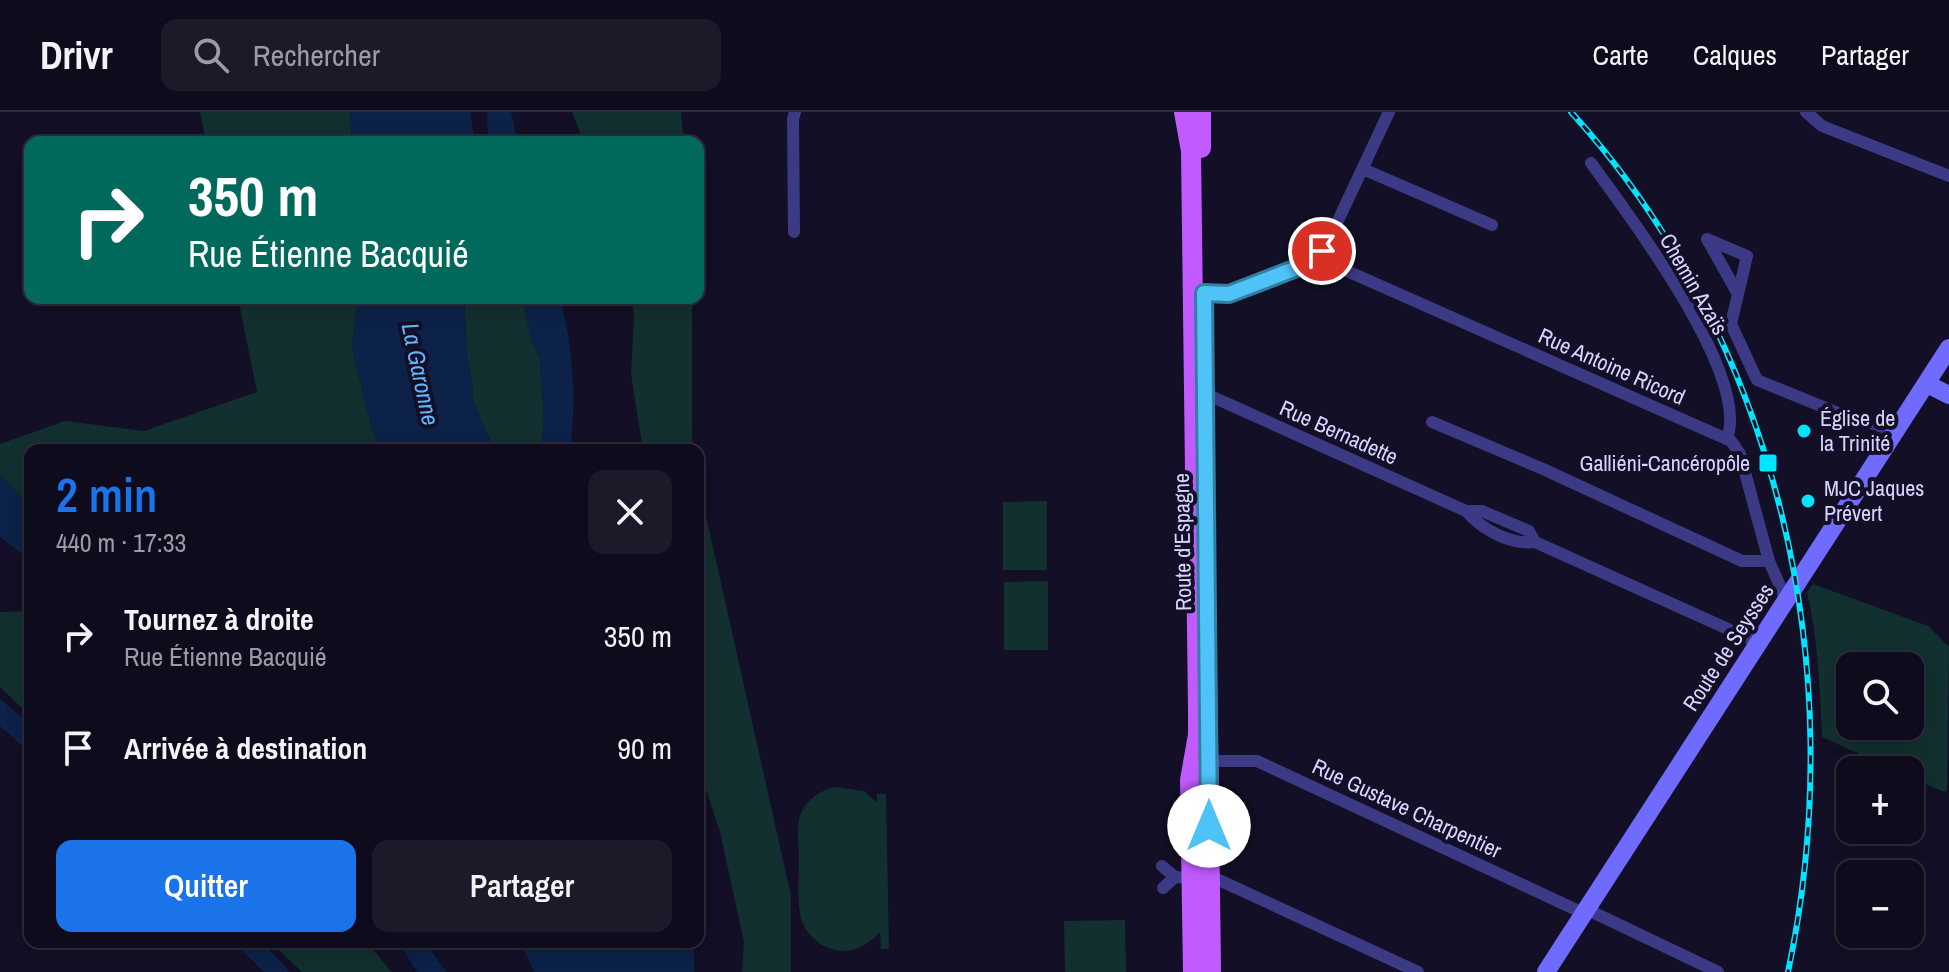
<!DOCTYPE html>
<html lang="fr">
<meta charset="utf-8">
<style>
:root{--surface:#0e0b1c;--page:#1c1929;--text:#f1f3f6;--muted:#9b9ba3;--line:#2e2b3b;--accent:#1a73e8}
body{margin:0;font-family:"Archivo Narrow",sans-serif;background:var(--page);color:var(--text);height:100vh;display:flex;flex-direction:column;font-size:30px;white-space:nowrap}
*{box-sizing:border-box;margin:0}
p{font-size:26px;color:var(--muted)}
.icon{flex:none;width:44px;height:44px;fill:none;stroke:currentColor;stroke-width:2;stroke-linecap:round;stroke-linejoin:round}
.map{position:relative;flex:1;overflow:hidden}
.side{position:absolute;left:24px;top:332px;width:680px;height:504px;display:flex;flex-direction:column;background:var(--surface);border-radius:16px;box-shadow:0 4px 20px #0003,0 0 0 2px var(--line)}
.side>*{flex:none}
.top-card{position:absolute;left:24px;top:24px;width:680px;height:168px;border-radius:16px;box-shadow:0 4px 20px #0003,0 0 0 2px var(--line);background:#00695c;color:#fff;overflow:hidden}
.controls{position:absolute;left:1836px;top:540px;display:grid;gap:16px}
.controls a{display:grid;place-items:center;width:88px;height:88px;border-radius:16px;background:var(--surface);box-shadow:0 4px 20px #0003,0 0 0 2px var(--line);font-size:40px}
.pin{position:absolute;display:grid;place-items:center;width:68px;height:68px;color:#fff;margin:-34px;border:4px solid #fff;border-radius:50%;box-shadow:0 2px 8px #0007}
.me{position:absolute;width:88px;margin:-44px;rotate:0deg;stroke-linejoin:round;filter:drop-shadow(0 0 6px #0008)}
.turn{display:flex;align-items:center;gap:28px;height:168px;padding:0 32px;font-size:36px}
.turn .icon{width:104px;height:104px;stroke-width:2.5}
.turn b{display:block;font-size:56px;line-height:68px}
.round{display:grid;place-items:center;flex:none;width:84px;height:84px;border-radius:16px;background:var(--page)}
.summary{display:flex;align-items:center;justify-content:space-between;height:136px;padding:0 32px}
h1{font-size:48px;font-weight:600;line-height:60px;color:var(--accent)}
.button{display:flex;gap:16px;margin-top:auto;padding:16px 32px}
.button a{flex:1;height:92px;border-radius:16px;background:var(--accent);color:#fff;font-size:32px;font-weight:600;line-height:92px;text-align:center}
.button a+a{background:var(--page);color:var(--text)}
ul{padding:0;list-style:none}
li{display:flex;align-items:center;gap:24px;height:112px;padding:0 32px}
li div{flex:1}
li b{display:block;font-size:30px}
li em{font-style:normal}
header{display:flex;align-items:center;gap:48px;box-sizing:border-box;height:112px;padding:0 40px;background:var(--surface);border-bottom:2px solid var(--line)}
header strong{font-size:38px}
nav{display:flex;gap:44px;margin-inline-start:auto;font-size:28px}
.search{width:560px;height:72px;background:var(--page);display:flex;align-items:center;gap:20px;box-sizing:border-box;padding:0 28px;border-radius:16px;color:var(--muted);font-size:30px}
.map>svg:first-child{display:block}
.green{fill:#12302f;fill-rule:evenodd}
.water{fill:#0c2248}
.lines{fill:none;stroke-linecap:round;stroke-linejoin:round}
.street{stroke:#3d3a85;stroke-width:12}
.secondary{stroke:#6f6bff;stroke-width:18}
.primary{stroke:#c25bff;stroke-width:20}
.rail-casing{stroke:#00e5ff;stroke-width:6}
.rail{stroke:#130f26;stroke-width:3;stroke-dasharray:9;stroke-linecap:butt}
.route-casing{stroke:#337fa1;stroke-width:20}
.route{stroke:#4fc3f7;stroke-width:14}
.poi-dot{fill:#00e5ff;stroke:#130f26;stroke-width:3}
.labels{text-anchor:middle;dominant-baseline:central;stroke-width:8;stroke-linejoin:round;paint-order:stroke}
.street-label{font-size:22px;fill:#d9d4ff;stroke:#130f26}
.poi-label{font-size:22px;fill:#d9d4ff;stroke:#130f26;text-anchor:start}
.water-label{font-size:24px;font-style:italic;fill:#62b6ff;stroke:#130f26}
</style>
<header>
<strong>Drivr</strong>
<div class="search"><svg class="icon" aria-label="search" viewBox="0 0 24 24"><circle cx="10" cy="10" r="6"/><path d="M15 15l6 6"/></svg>Rechercher</div>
<nav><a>Carte</a><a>Calques</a><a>Partager</a></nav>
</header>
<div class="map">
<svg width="1949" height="860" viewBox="0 0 1949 860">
<rect width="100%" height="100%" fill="#130f26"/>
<path class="green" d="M200,0h150l2,30h-146z
M572,0h109l3,30h-100z
M238,186h120l-6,50 20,81 8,21h-350v56l-30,-31v-31l65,-23 79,10 113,-39z
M464,186h58l9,41 9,20 4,60 -3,31h-47l-22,-52 1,-12 -6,-29z
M632,186h60v152h-49l-12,-76 3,-56z
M698,368l93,416v76h-49l2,-30 -24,-110 -18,-55 -4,-58z
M1047,389v69h-44v-68z
M1048,469v69h-44v-68z
M1813,472l115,42 21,21 -2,143 -3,2 -34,-15v-7h-15l-73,-33c-2,-49 -4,-97 -15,-145zM1850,554h60v60h-60z
M30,499v105l-30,-29v-75z
M834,675l30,4 13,12v-9h9l3,155h-8l-1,-17c-7,7 -15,14 -25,17 -25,8 -52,-12 -55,-36 -3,-18 -1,-39 -1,-57 0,-13 -3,-30 2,-43 6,-14 19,-22 33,-26z
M1125,808l1,52h-61l-1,-51z
M270,830h98l23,30h-89z"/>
<path class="water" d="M350,0h120l5,30h-123z
M487,0h24l7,30h-30z
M358,186h106l3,59 6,29 -1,12 22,52h-114l-8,-21 -20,-81z
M522,186h38c13,50 17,100 10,152h-29l3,-31 -4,-60 -9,-20z
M0,363l30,31v54l-30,-23z
M0,587l30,25v29l-30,-27z
M233,830h29l28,30h-26z
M398,830h26l23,30h-30z
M520,830h127l9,7 5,-1 5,-6h25l3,11v19h-160z"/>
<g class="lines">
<path class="street" d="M1806,0l16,14 127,50
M1591,51c38,52 160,213 136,275
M1363,57l129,56
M794,120l-1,-113 2,-7
M1320,147l411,182 9,13 29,107 18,41
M1320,147l69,-147
M1194,181l35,1 91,-35
M1738,182l-31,-55 40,17 -16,68 26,56 103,42 16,2 18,11
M1195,282h11l260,117h16l47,20 6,11
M1432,310l111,47 199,92h27
M1466,399c16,19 45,34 69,31l224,101
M1209,649h48l326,152
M1162,754l13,11 44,3 199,92
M1163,776l12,-11
M1586,797l132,63"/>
<path class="secondary" d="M1927,272l22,11
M1546,860l403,-624"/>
<path class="primary" d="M1184,0l7,39 7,557v27l-8,45 3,192
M1201,0v36
M1208,616l3,244"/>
<defs>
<path id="rail" d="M1571,0c209,230 281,559 217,860"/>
</defs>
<use href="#rail" class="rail-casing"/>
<use href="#rail" class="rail"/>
</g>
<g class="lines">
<defs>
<path id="route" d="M1209,714l-5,-533 25,1 91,-35 2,-8"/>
</defs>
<use href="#route" class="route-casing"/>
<use href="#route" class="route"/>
</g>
<g class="poi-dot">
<circle cx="1804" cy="319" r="8"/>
<rect x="1758" y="341" width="20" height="20" rx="4"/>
<circle cx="1808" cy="389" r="8"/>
</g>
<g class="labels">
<g class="street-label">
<text transform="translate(1694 172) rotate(60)">Chemin Azaïs</text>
<text transform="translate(1612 254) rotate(24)">Rue Antoine Ricord</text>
<text transform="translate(1339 320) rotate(24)">Rue Bernadette</text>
<text transform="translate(1182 430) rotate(-91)">Route d'Espagne</text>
<text transform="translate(1728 535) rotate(-57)">Route de Seysses</text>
<text transform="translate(1407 696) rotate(25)">Rue Gustave Charpentier</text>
</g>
<g class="poi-label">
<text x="1820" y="306">Église de<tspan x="1820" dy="25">la Trinité</tspan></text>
<text x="1750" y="351" text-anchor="end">Galliéni-Cancéropôle</text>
<text x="1824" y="376">MJC Jaques<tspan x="1824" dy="25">Prévert</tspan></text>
</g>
<g class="water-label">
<text transform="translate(421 262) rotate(78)">La Garonne</text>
</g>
</g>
</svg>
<div class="controls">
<a><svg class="icon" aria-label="search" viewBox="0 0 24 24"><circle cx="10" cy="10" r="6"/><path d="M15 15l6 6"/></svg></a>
<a>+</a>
<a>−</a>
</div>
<div class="pin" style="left:1322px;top:139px;background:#d93025"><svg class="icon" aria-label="arrive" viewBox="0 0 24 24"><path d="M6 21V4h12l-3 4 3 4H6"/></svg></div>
<svg class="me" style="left:1209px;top:714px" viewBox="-20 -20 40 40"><circle r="19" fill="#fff"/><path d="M0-13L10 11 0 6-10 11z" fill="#4fc3f7"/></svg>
<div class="top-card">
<div class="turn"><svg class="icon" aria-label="right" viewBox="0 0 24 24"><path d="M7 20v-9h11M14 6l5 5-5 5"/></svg><div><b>350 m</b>Rue Étienne Bacquié</div></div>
</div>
<section class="side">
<div class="summary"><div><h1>2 min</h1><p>440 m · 17:33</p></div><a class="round"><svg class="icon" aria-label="close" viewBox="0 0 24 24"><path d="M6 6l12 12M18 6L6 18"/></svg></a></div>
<ul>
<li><svg class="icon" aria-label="right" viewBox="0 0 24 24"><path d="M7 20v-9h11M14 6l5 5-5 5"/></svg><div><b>Tournez à droite</b><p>Rue Étienne Bacquié</p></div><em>350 m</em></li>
<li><svg class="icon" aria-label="arrive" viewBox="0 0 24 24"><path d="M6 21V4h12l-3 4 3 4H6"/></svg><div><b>Arrivée à destination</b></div><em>90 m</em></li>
</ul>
<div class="button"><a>Quitter</a><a>Partager</a></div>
</section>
</div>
